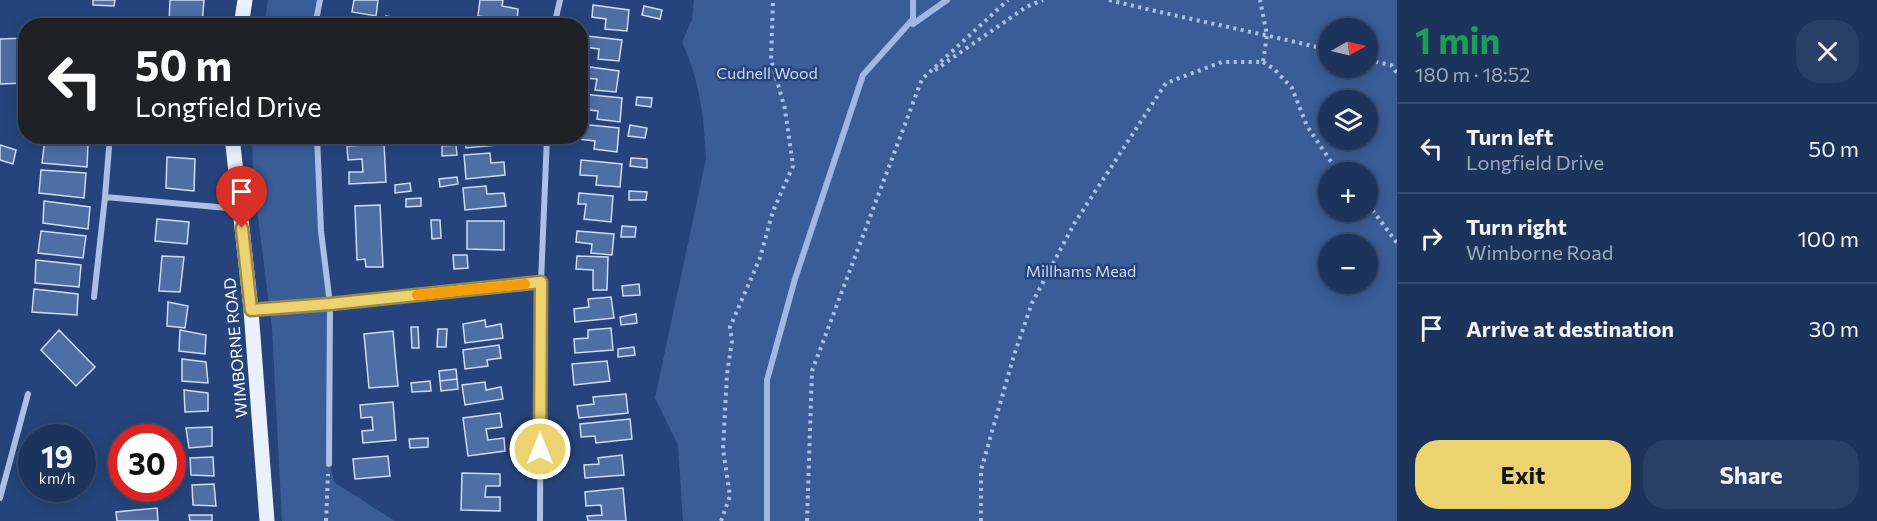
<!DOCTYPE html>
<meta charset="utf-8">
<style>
:root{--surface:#1c335c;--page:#293f65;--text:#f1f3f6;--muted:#a0aabb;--line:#3a4e72;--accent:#ecd370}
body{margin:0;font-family:Commissioner,sans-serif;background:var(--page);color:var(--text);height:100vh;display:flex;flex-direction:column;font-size:22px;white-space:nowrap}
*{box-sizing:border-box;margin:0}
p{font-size:20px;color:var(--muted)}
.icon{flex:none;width:33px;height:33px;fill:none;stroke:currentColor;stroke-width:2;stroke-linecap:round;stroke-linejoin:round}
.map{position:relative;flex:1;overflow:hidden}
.sheet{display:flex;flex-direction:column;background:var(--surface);width:480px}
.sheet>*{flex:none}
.banner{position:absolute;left:18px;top:18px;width:570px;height:126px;border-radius:24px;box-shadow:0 3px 15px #0003,0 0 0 2px var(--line);background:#202124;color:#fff;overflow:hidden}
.needle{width:39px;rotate:82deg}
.tools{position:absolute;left:1318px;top:18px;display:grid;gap:12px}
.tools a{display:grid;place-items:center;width:60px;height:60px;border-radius:50%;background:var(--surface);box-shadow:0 3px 15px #0003,0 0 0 2px var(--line);font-size:30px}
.speed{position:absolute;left:18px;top:424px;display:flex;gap:12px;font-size:30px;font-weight:700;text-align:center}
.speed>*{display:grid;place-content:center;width:78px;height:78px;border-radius:50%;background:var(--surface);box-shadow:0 3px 15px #0003,0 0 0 2px var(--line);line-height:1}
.speed small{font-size:15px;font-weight:400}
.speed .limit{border:9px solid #d22;background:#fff;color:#111}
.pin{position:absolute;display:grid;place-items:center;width:51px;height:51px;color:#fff;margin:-62px -26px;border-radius:50% 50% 50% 0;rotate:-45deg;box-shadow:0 0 6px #0007}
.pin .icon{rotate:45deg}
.me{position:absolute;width:66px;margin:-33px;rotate:0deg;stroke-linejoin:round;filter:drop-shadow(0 0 4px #0008)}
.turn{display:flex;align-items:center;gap:21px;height:126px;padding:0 18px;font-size:27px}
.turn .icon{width:78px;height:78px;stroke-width:2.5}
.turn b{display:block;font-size:42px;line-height:51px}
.round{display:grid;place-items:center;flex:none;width:63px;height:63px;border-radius:24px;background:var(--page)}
.head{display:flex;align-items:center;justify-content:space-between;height:102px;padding:0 18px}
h1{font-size:36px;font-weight:700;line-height:45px;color:#1e9e55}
.action{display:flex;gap:12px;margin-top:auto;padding:12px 18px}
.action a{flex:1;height:69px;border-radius:24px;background:var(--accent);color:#111;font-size:24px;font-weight:700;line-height:69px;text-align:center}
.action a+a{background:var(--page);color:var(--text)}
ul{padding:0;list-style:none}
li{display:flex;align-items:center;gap:18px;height:90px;padding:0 18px;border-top:2px solid var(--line)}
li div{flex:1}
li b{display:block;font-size:22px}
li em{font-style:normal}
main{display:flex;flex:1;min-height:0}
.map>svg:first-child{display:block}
.green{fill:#3a5d98;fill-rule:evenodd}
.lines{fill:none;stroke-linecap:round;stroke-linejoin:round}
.stream{stroke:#9fb9e4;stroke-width:6}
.building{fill:#4f6ea3;stroke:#cddbf3;stroke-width:1.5}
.path{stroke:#abc0e4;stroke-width:4;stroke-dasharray:3 4.5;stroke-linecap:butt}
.street{stroke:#abc0e4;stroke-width:6}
.primary{stroke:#eaf0fc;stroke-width:15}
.route-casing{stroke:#998949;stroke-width:15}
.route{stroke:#ecd370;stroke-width:10}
.slow{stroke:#f59e0b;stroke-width:10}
.labels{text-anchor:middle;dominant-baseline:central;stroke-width:5;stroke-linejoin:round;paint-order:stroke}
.park-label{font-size:16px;fill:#cddbf3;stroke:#26447b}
.street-label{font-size:16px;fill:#fff;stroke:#26447b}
</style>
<main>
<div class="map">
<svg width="1397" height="521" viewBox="0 0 1397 521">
<rect width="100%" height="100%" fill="#26447b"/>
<path class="green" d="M268,0h52l-5,25 -51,1z
M694,0h703v521h-714l-5,-76 -23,-47 51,-239c-2,-42 -6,-78 -24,-117l10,-22zM1329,28h39v40h-39zM1368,100v40h-39v-40zM1368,172v40h-39v-40zM1368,244v40h-39v-40z
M252,137h65l4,94 9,73 -1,160 6,19 60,38h-113l-10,-192 -19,-152z"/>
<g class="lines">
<path class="stream" d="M913,24l34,-24
M767,521v-141l28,-101 68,-204 50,-56v-19"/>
</g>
<path class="building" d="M93,0h22l-1,6 -21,-1z
M170,0h34l-2,25 -33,-2z
M354,0h24l-2,16 -24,-4z
M480,0h23l-1,6 16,3 -1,12 -39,-5z
M593,5l36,5 -2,21 -22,-2 1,-10 -14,-2z
M644,6l18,4 -2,9 -18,-4z
M386,16l17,3 -1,7h-17z
M586,36l36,4 -3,21 -21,-2 1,-10 -15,-2z
M26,38v45l-26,1v-45z
M583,66l36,5 -3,21 -21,-2 2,-11 -15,-1z
M582,94l40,4 -2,24 -23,-3 1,-8 -17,-2z
M637,97l15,1 -1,9 -15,-2z
M580,124l39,4 -2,24 -23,-3 1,-8 -17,-2v-3h2z
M630,125l17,3 -2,10 -17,-2z
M143,136h35v6l-35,-1z
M403,136l1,8 -12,1 -1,-8z
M465,136h41l1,8 -41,4z
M45,138l43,7 -1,22 -45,-4z
M384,144l2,38 -37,2v-12h14l-1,-13 -14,1 -1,-14z
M0,145l16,5 -3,14 -13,-4z
M456,145l1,10 -15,1v-10z
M490,153l1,10 13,-1 1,13 -39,4 -2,-24z
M167,157l28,2 -1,32 -28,-3z
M631,158l16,1v9l-17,-2z
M581,160l41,4 -2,23 -24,-2 1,-9 -17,-1z
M41,170l45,3 -2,25 -45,-5z
M457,177l1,7 -18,3 -1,-8z
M410,183l1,8 -16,2v-8z
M486,186l1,8 17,-1 2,13 -41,4 -2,-22z
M629,191l18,1 -1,8h-17z
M579,193l34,3 -2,26 -27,-3 2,-15h-8z
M421,198v8l-15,1v-8z
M44,201l46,6 -2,22 -45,-6z
M380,205l3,62h-17l-1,-8 -8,1 -2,-54z
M157,219l32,3 -2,22 -32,-3z
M431,220h9l1,18 -9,1z
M467,221h37v29l-37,-1z
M622,226l14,1 -1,10h-14z
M41,231l45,5 -3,22 -45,-5z
M577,231l37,3 -2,21 -21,-2 1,-9 -16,-2z
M453,255h14l1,13 -14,1z
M162,256l22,1 -4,35 -21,-1z
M577,256l31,1 -1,33h-14v-20l-17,-1z
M36,260l45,5 -2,22 -44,-4z
M639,284l1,11 -17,1 -1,-10z
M34,289l44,5 -1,21 -45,-3z
M611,297l3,21 -39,4 -1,-13 15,-2 -1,-8z
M168,302l20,4 -3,22 -18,-2z
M636,314l1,9 -16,2 -1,-8z
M485,320l1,7 15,-3 2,14 -38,5 -2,-19z
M411,327h7l1,21h-7z
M611,328l2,22 -38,3 -1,-14 14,-1v-8z
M438,329h9l-1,18h-9z
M59,330l36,37 -19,19 -35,-36z
M180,330l26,5 -1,19 -26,-3z
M393,331l5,55 -29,2 -5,-54z
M499,345l2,13 -14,2 1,6 -23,3 -2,-19z
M634,347l1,8 -17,2v-8z
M182,359l24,3 2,21 -26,-2z
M607,361l3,20 -36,4 -2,-21z
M456,369l1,10 -17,2 -1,-10z
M457,379l1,10 -17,2 -1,-10z
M430,381l1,10 -19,1 -1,-9z
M485,382l1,8 15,-3 2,12 -38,6 -3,-20z
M184,390l24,3v18l-23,1z
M626,394l2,19 -49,5 -2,-12 17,-2 -1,-7z
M393,402l3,38 -33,3 -1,-12 11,-1 -1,-13 -11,1 -1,-13z
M500,413l2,14 -16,2 2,11 16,-2 1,13 -37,5 -5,-38z
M630,419l2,20 -36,4 -1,-7 -14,1 -1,-13z
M212,427v19l-23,2 -3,-20z
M428,438v9l-18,1 -1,-9z
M622,455l2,20 -39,3 -1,-13 15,-1 -1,-6z
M388,456l2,20 -35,3 -2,-20z
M213,457l1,19 -23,-1 -1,-17z
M462,473l38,1v12h-14l-1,11h15v14l-39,-1z
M214,484l2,22 -23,-1 -1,-20z
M623,488l3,33h-38l-1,-5 15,-1 -1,-10 -15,1 -1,-14z
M43,489h27l-7,11 -21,-9z
M157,508l1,13h-41l-1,-9z
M189,515h23v6h-22z"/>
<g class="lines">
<path class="path" d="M1109,0c73,18 147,32 220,50
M1368,60l23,5 6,8
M1263,62l11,7 18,19 15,38 31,46
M935,70l91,-63 17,-7
M1368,204l29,39
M326,521l2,-47
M721,521l9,-25 -7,-47 4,-75 5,-33 -2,-14 30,-69 13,-47 20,-45 -8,-57 -14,-49 2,-60
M807,521l5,-150 110,-292 86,-79
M981,521v-51l33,-115 18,-52 42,-79 92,-141 56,-21h41l4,-27 -7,-35"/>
<path class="street" d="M315,26l5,-26
M554,26l6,-26
M317,136l4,95 9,73 -1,160
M109,148l-4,49 134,12
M94,297l11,-100
M251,310l79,-6 211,-22
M0,498l28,-104
M540,521l1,-239 6,-146"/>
<path class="primary" d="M241,26l4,-26
M232,136l19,174 16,211"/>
</g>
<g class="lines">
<defs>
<path id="route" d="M242,228l9,82 79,-6 211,-22 -1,167"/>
</defs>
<use href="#route" class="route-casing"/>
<use href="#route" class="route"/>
<path class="slow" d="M417,295l108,-11"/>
</g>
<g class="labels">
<g class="park-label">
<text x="767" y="72">Cudnell Wood</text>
<text x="1081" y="270">Millhams Mead</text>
</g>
<g class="street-label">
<text transform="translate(235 348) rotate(-95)">WIMBORNE ROAD</text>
</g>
</g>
</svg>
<div class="tools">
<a><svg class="needle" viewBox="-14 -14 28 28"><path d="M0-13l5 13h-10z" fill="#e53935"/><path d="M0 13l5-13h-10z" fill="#a0aabb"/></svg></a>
<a><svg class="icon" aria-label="layers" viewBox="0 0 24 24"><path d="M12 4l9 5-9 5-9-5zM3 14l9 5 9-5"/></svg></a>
<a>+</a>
<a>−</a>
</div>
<div class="speed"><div>19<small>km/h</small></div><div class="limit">30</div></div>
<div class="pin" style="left:242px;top:228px;background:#d93025"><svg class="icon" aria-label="arrive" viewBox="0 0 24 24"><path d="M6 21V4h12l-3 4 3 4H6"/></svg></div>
<svg class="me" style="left:540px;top:449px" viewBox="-20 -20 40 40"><circle r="17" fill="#ecd370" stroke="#fff" stroke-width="3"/><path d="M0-11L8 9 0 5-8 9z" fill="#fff"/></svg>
<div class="banner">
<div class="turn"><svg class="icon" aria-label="left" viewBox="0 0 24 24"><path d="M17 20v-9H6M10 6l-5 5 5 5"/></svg><div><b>50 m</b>Longfield Drive</div></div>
</div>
</div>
<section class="sheet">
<div class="head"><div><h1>1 min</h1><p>180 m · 18:52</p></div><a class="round"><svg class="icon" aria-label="close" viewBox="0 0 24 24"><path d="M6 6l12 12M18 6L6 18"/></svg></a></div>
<ul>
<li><svg class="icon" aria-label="left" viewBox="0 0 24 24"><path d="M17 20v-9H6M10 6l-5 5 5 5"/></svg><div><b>Turn left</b><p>Longfield Drive</p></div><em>50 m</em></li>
<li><svg class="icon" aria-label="right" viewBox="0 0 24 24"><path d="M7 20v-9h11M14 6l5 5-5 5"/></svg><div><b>Turn right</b><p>Wimborne Road</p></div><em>100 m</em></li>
<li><svg class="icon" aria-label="arrive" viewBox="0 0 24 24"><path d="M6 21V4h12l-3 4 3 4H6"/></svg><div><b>Arrive at destination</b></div><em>30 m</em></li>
</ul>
<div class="action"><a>Exit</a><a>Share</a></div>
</section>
</main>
